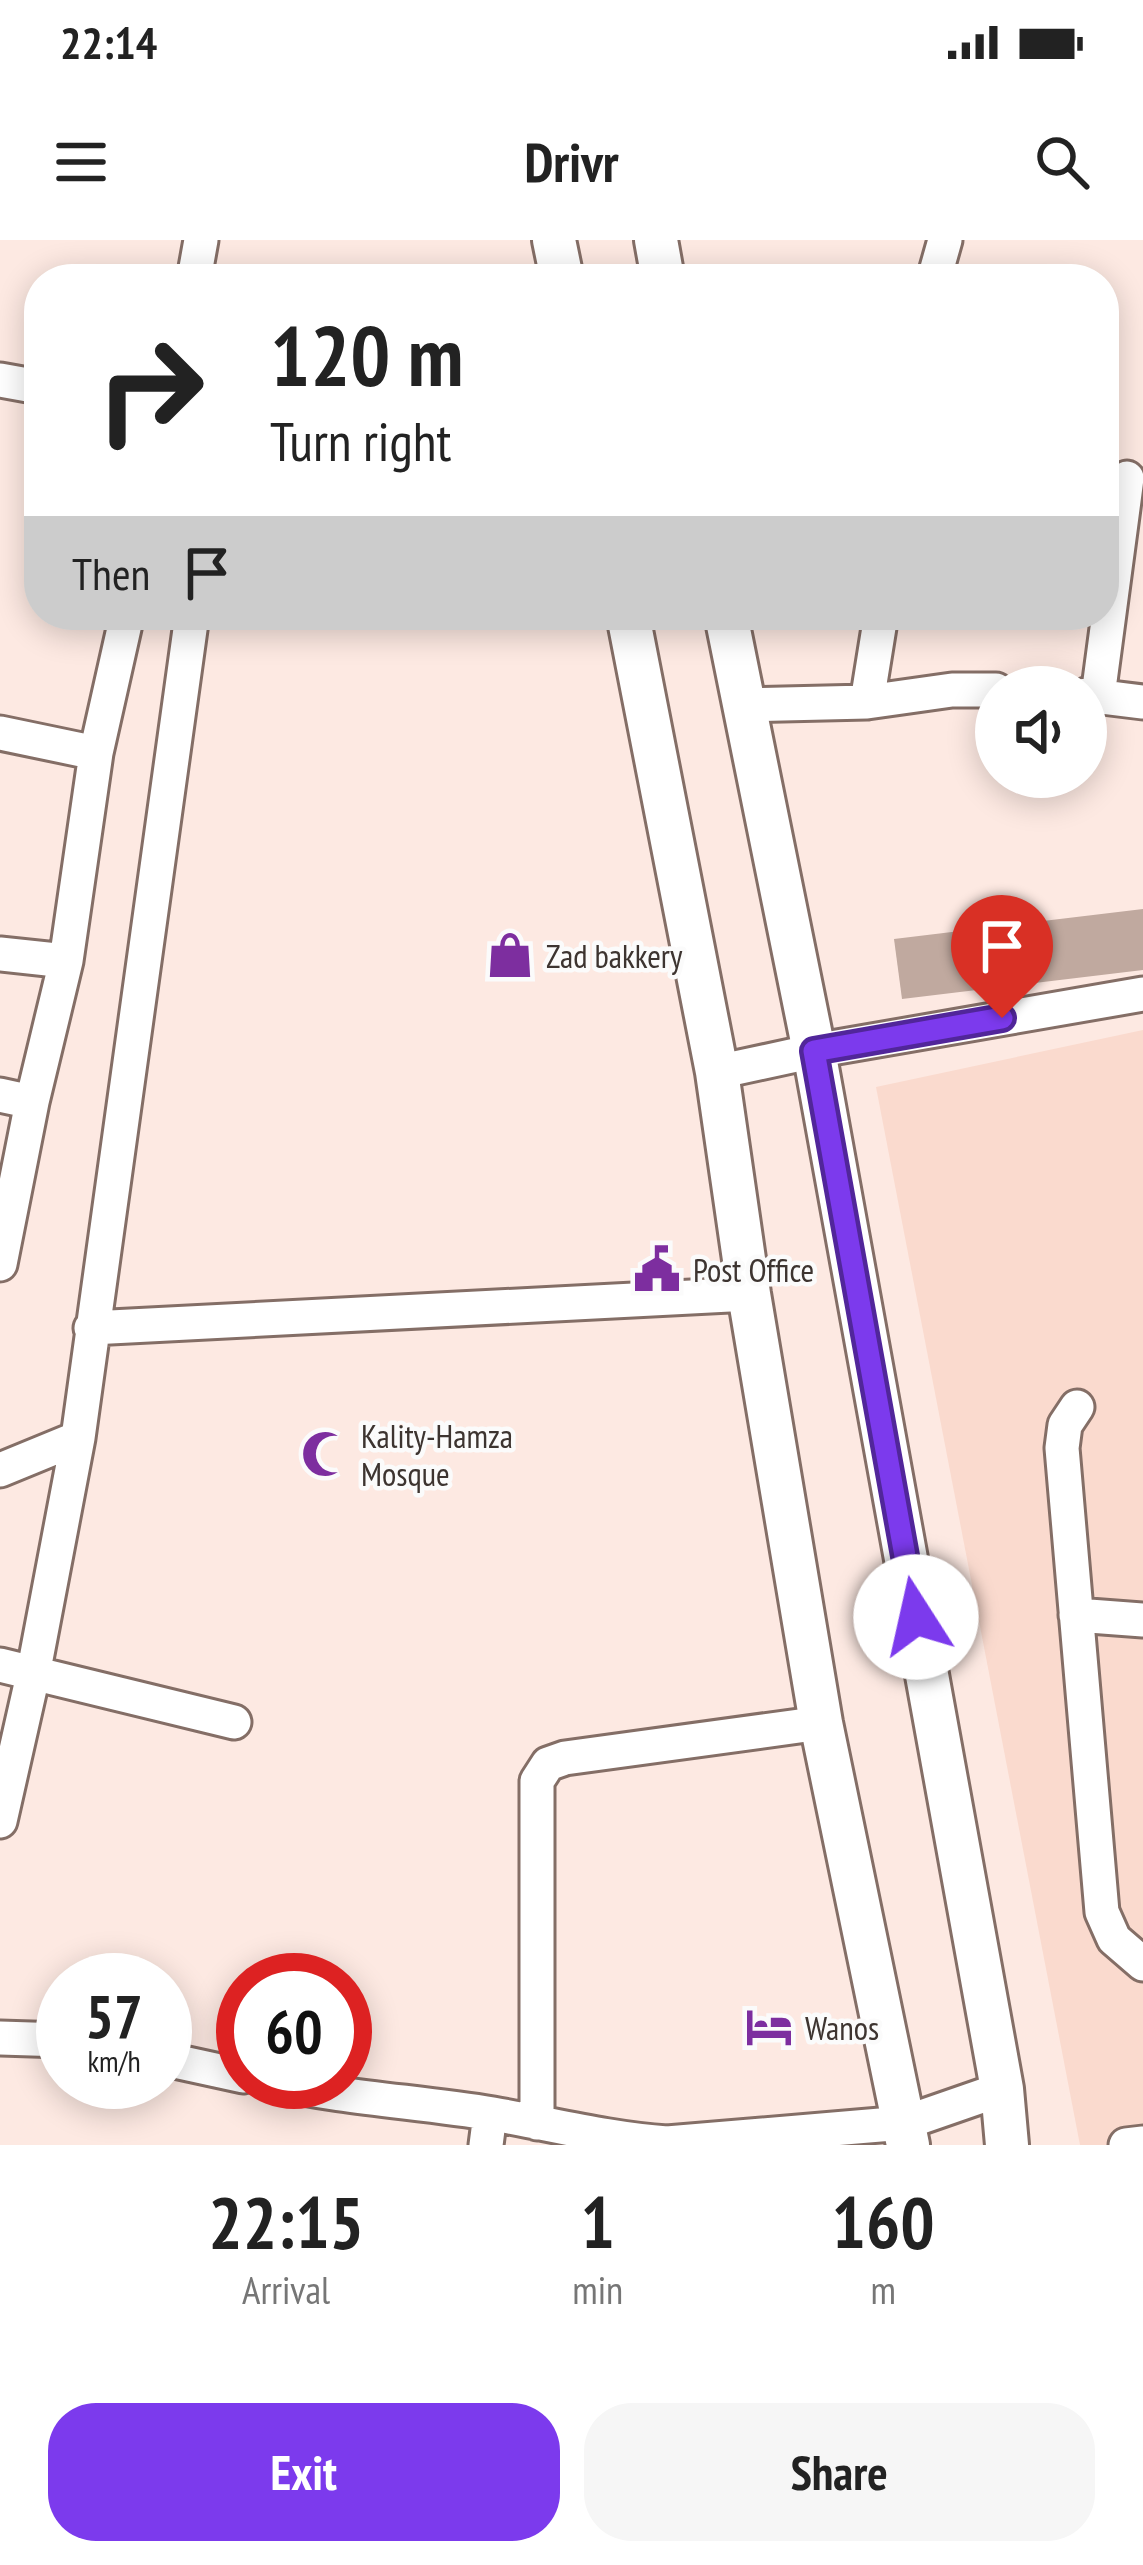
<!DOCTYPE html>
<style>
:root{--surface:#fff;--page:#f6f6f6;--text:#222;--muted:#767676;--accent:#7c3aed}
body{margin:0;font-family:"PT Sans Narrow",sans-serif;background:var(--page);color:var(--text);height:100vh;display:flex;flex-direction:column;font-size:45px;white-space:nowrap}
*{box-sizing:border-box;margin:0}
p{font-size:39px;color:var(--muted)}
.icon{flex:none;width:66px;height:66px;fill:none;stroke:currentColor;stroke-width:2;stroke-linecap:round;stroke-linejoin:round}
.map{position:relative;height:1905px;overflow:hidden}
.drawer{display:flex;flex-direction:column;background:var(--surface);flex:1}
.drawer>*{flex:none}
.hud{position:absolute;left:24px;top:24px;width:1095px;height:366px;border-radius:48px;box-shadow:0 6px 30px #0003;background:#fff;color:var(--text);overflow:hidden}
.fabs{position:absolute;left:975px;top:426px;display:grid;gap:24px}
.fabs a{display:grid;place-items:center;width:132px;height:132px;border-radius:50%;background:var(--surface);box-shadow:0 6px 30px #0003;font-size:60px}
.speed{position:absolute;left:36px;top:1713px;display:flex;gap:24px;font-size:60px;font-weight:700;text-align:center}
.speed>*{display:grid;place-content:center;width:156px;height:156px;border-radius:50%;background:var(--surface);box-shadow:0 6px 30px #0003;line-height:1}
.speed small{font-size:30px;font-weight:400}
.speed .limit{border:18px solid #d22;background:#fff;color:#111}
.pin{position:absolute;display:grid;place-items:center;width:102px;height:102px;color:#fff;margin:-123px -51px;border-radius:50% 50% 50% 0;rotate:-45deg;box-shadow:0 0 12px #0007}
.pin .icon{rotate:45deg}
.me{position:absolute;width:132px;margin:-66px;rotate:350deg;stroke-linejoin:round;filter:drop-shadow(0 0 9px #0008)}
.turn{display:flex;align-items:center;gap:42px;height:252px;padding:0 48px;font-size:54px}
.turn .icon{width:156px;height:156px;stroke-width:2.5}
.turn b{display:block;font-size:84px;line-height:102px}
.then{display:flex;align-items:center;height:114px;padding:0 48px;background:#0003;gap:24px;font-size:45px}
.eta{display:flex;justify-content:space-evenly;align-items:center;height:204px;text-align:center}
.eta b{font-size:72px;font-weight:800;line-height:84px}
.primary-button{display:flex;gap:24px;margin-top:auto;padding:24px 48px}
.primary-button a{flex:1;height:138px;border-radius:48px;background:var(--accent);color:#fff;font-size:48px;font-weight:800;line-height:138px;text-align:center}
.primary-button a+a{background:var(--page);color:var(--text)}
.status{display:flex;justify-content:space-between;align-items:center;height:84px;padding:0 60px;background:var(--surface);direction:ltr}
.status svg{height:33px;fill:currentColor}
header{display:flex;justify-content:space-between;align-items:center;height:156px;padding:0 48px;background:var(--surface);font-size:54px;font-weight:800}
.map>svg:first-child{display:block}
.built{fill:#fadace}
.building{fill:#c0a99f}
.lines{fill:none;stroke-linecap:round;stroke-linejoin:round}
.minor-casing{stroke:#846e66;stroke-width:39}
.major-casing{stroke:#846e66;stroke-width:48}
.minor{stroke:#fff;stroke-width:33}
.major{stroke:#fff;stroke-width:42}
.route-casing{stroke:#51269a;stroke-width:30}
.route{stroke:#7c3aed;stroke-width:21}
.labels{text-anchor:middle;dominant-baseline:central;stroke-width:9;stroke-linejoin:round;paint-order:stroke}
.poi-label{font-size:33px;fill:#3d3430;stroke:#fbfbfb;text-anchor:start}
</style>
<div class="status"><b>22:14</b><svg viewBox="0 0 49 12"><path d="M0 12V9h3v3zM5 12V6h3v6zM10 12V3h3v9zM15 12V0h3v12zM26 1h20v11H26zM47 4h2v5h-2z"/></svg></div>
<header><svg class="icon" aria-label="menu" viewBox="0 0 24 24"><path d="M4 6h16M4 12h16M4 18h16"/></svg>Drivr<svg class="icon" aria-label="search" viewBox="0 0 24 24"><circle cx="10" cy="10" r="6"/><path d="M15 15l6 6"/></svg></header>
<div class="map">
<svg width="1143" height="1905" viewBox="0 0 1143 1905">
<rect width="100%" height="100%" fill="#fde9e2"/>
<path class="built" d="M1143,790v1115h-63l-204,-1058z"/>
<path class="building" d="M1143,669v61l-241,29 -8,-60z"/>
<g class="lines">
<defs>
<path id="minor" d="M194,39l7,-39
M934,39l11,-39
M0,140l39,7
M1086,455l57,7
M1098,456l29,-218
M867,462l14,-87
M743,465l124,-3 85,-12h44
M0,493l96,20
M0,714l66,7
M717,832l97,-21 329,-57
M0,855l32,7
M0,1024l32,-162 34,-141 30,-208 31,-138
M91,1088l658,-34
M1077,1167l-12,18 -3,23 40,464 12,27 29,25
M0,1230l78,-32
M1076,1375l67,5
M0,1425l234,57
M0,1581l33,-146 45,-237 114,-823
M0,1798l63,2
M165,1819l78,17
M272,1842c73,16 147,20 221,32 58,10 115,25 174,29l237,-20 98,-34
M537,1883v-342l11,-17 17,-6 256,-35
M486,1905l4,-31
M1126,1905l17,-2"/>
<path id="major" d="M554,0l8,39
M656,0l7,39
M628,375l89,457 32,222 72,429 87,422
M726,375l88,436 188,1038 5,56"/>
</defs>
<use href="#minor" class="minor-casing"/>
<use href="#major" class="major-casing"/>
<use href="#minor" class="minor"/>
<use href="#major" class="major"/>
</g>
<g class="lines">
<defs>
<path id="route" d="M916,1377l-102,-566 188,-33"/>
</defs>
<use href="#route" class="route-casing"/>
<use href="#route" class="route"/>
</g>
<defs>
<symbol id="shop-bare" viewBox="-9 -9 18 18"><path d="M-5-2.5h2.3a2.7 3.5 0 0 1 5.4 0H5L5.5 6h-11ZM-1.5-2.5h3a1.5 2.3 0 0 0-3 0Z" fill="#7d2e9f" stroke="#fbfbfb" stroke-width="2.5" paint-order="stroke"/></symbol>
<symbol id="civic-bare" viewBox="-9 -9 18 18"><path d="M-.6-6.5H3V-4.5H.6V-3L4-1V1h2V6H-6V1h2V-1L-.6-3ZM-1.2 2.5V6h2.4V2.5Z" fill="#7d2e9f" stroke="#fbfbfb" stroke-width="2.5" paint-order="stroke"/></symbol>
<symbol id="mosque-bare" viewBox="-9 -9 18 18"><path d="M3.5-4.9A6 6 0 1 0 3.5 4.9A5 5 0 1 1 3.5-4.9Z" fill="#7d2e9f" stroke="#fbfbfb" stroke-width="2.5" paint-order="stroke"/></symbol>
<symbol id="hotel-bare" viewBox="-9 -9 18 18"><path d="M-6-4.5h1.5V1H6V5H4.5V3h-9V5H-6ZM-4 0a1.8 1.8 0 1 1 3.6 0ZM.5 0V-2.5h3Q6-2.5 6 0Z" fill="#7d2e9f" stroke="#fbfbfb" stroke-width="2.5" paint-order="stroke"/></symbol>
</defs>
<g fill-rule="evenodd">
<use href="#shop-bare" x="477" y="682" width="66" height="66"/>
<use href="#civic-bare" x="624" y="996" width="66" height="66"/>
<use href="#mosque-bare" x="292" y="1181" width="66" height="66"/>
<use href="#hotel-bare" x="736" y="1754" width="66" height="66"/>
</g>
<g class="labels">
<g class="poi-label">
<text x="546" y="715">Zad bakkery</text>
<text x="693" y="1029">Post Office</text>
<text x="361" y="1195">Kality-Hamza<tspan x="361" dy="38">Mosque</tspan></text>
<text x="805" y="1787">Wanos</text>
</g>
</g>
</svg>
<div class="fabs">
<a><svg class="icon" aria-label="sound" viewBox="0 0 24 24"><path d="M4 9h4l5-4v14l-5-4H4zM17 9q2 3 0 6"/></svg></a>
</div>
<div class="speed"><div>57<small>km/h</small></div><div class="limit">60</div></div>
<div class="pin" style="left:1002px;top:778px;background:#d93025"><svg class="icon" aria-label="arrive" viewBox="0 0 24 24"><path d="M6 21V4h12l-3 4 3 4H6"/></svg></div>
<svg class="me" style="left:916px;top:1377px" viewBox="-20 -20 40 40"><circle r="19" fill="#fff"/><path d="M0-13L10 11 0 6-10 11z" fill="#7c3aed"/></svg>
<div class="hud">
<div class="turn"><svg class="icon" aria-label="right" viewBox="0 0 24 24"><path d="M7 20v-9h11M14 6l5 5-5 5"/></svg><div><b>120 m</b>Turn right</div></div>
<div class="then">Then<svg class="icon" aria-label="arrive" viewBox="0 0 24 24"><path d="M6 21V4h12l-3 4 3 4H6"/></svg></div>
</div>
</div>
<section class="drawer">
<div class="eta">
<div><b>22:15</b><p>Arrival</p></div>
<div><b>1</b><p>min</p></div>
<div><b>160</b><p>m</p></div>
</div>
<div class="primary-button"><a>Exit</a><a>Share</a></div>
</section>
